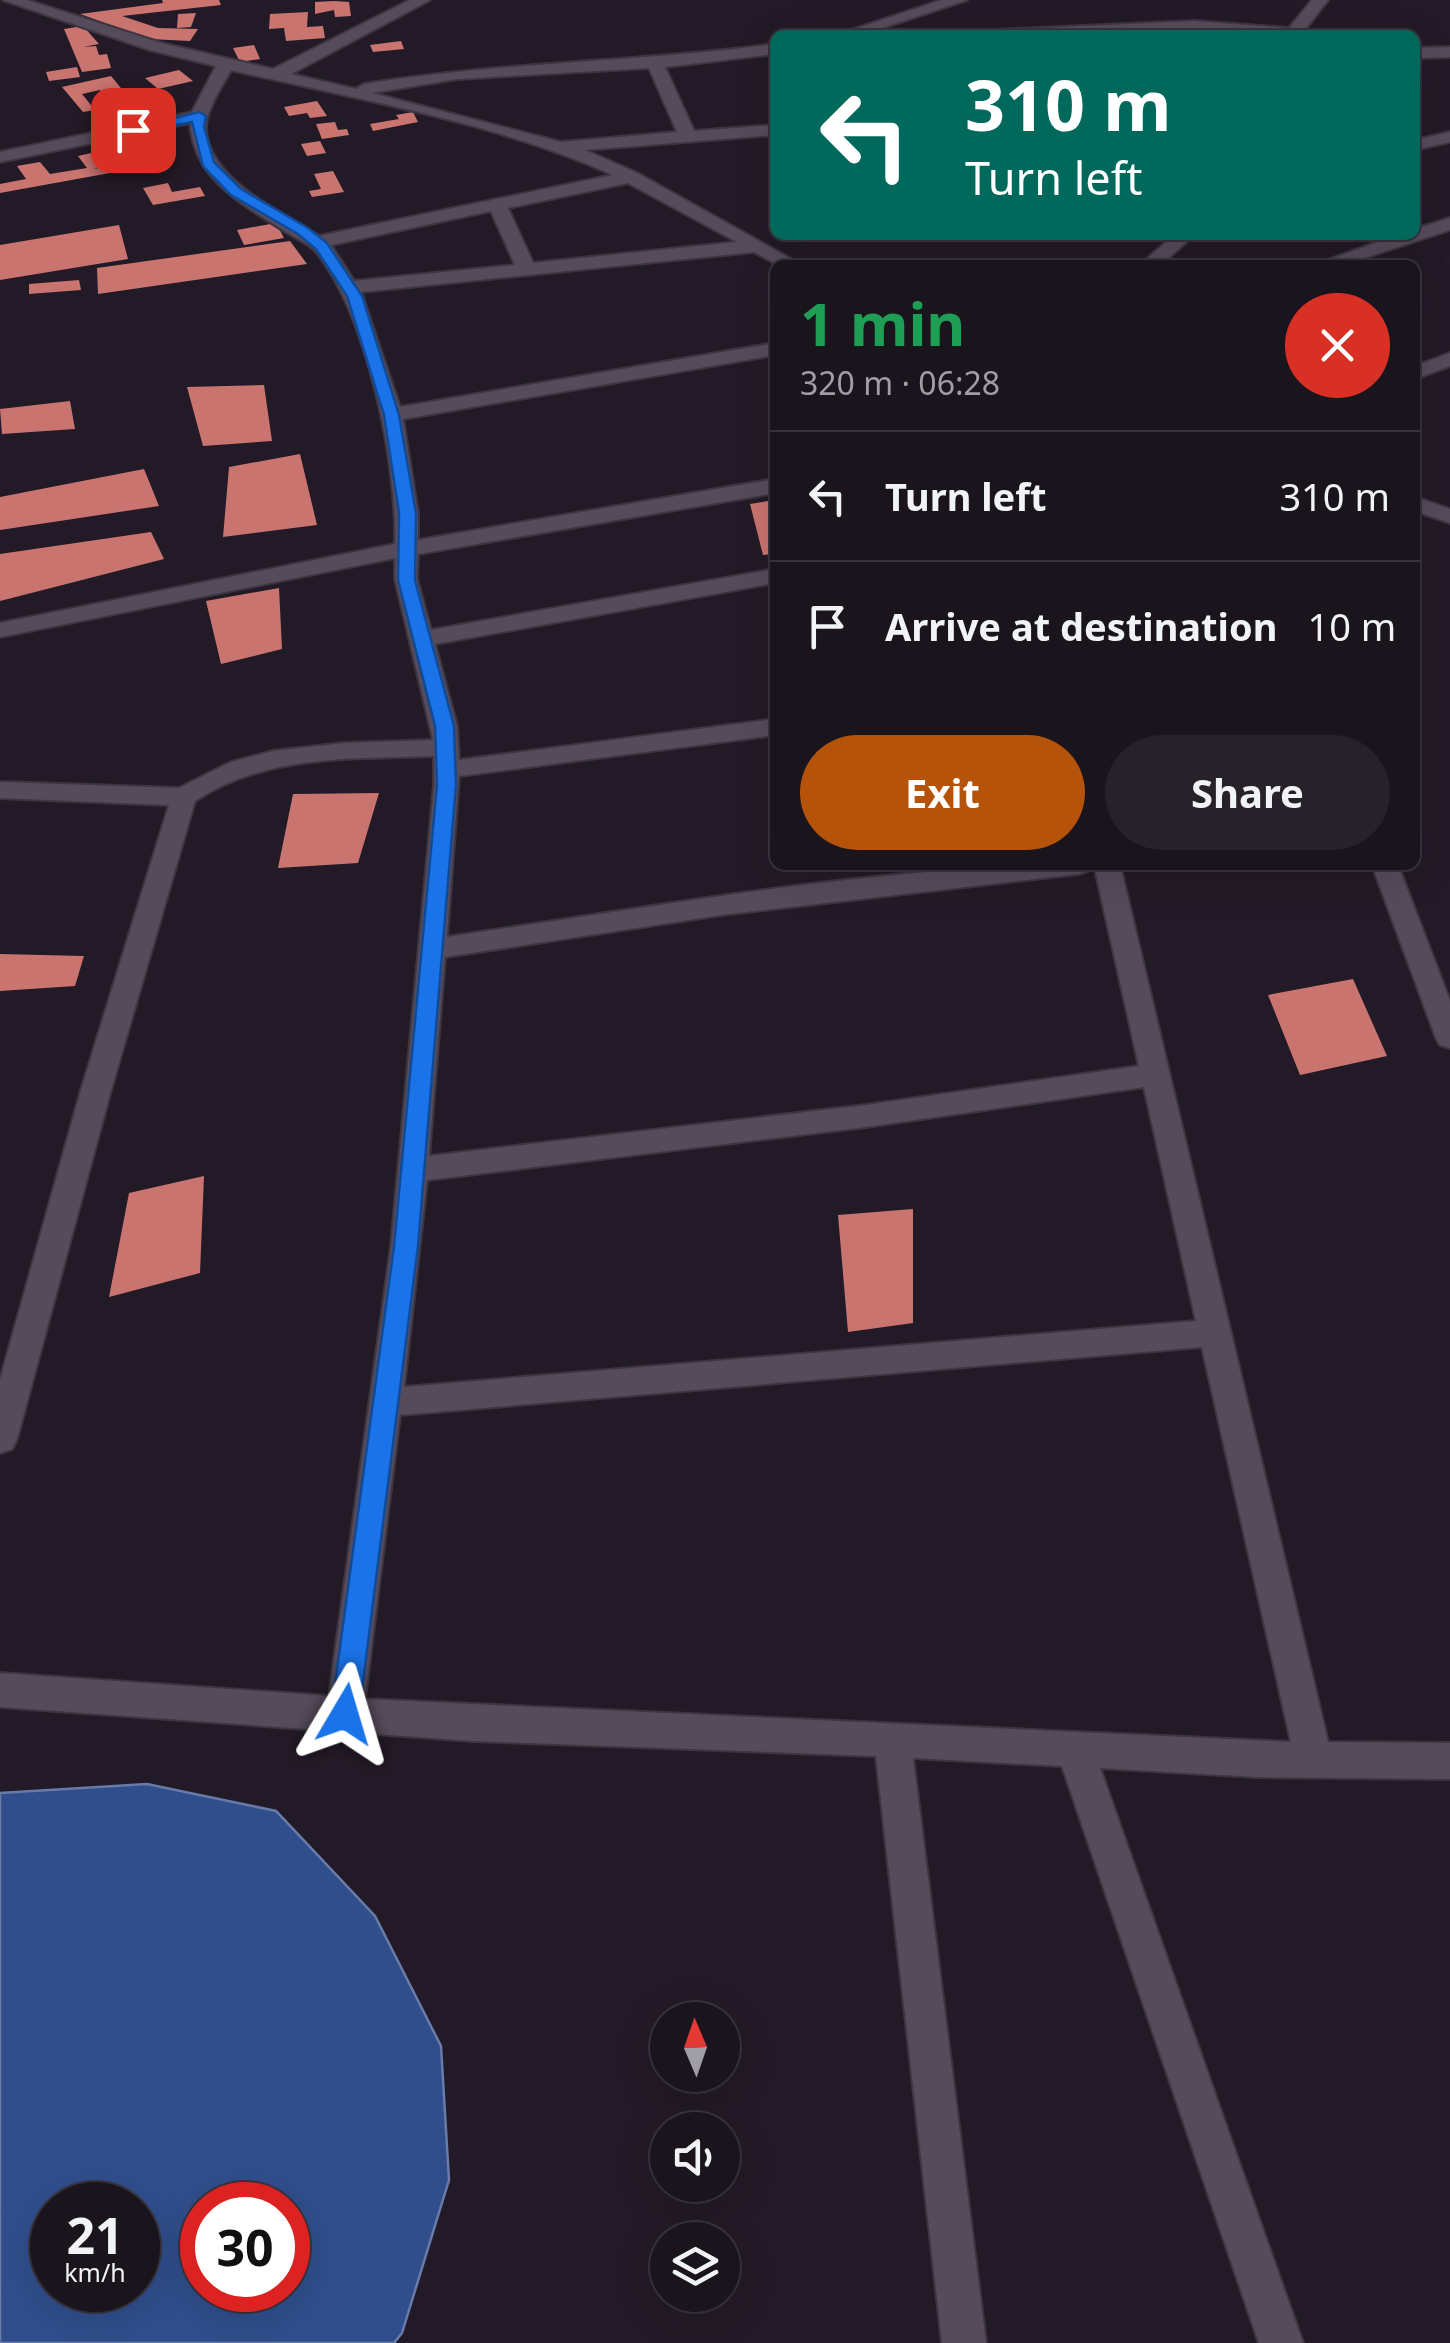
<!DOCTYPE html>
<meta charset="utf-8">
<style>
:root{--surface:#1a141d;--page:#27212a;--text:#f1f3f6;--muted:#9f9ea4;--line:#38333b;--accent:#b45309}
body{margin:0;font-family:"Noto Sans",sans-serif;background:var(--page);color:var(--text);height:100vh;display:flex;flex-direction:column;font-size:38px;white-space:nowrap}
*{box-sizing:border-box;margin:0}
p{font-size:32px;color:var(--muted)}
.icon{flex:none;width:55px;height:55px;fill:none;stroke:currentColor;stroke-width:2;stroke-linecap:round;stroke-linejoin:round}
.map{position:relative;flex:1;overflow:hidden}
.side{position:absolute;left:770px;top:260px;width:650px;height:610px;display:flex;flex-direction:column;background:var(--surface);border-radius:15px;box-shadow:0 10px 40px #0002,0 0 0 2px var(--line)}
.side>*{flex:none}
.top-card{position:absolute;left:770px;top:30px;width:650px;height:210px;border-radius:15px;box-shadow:0 10px 40px #0002,0 0 0 2px var(--line);background:#00695c;color:#fff;overflow:hidden}
.needle{width:65px;rotate:358deg}
.fabs{position:absolute;left:650px;top:2002px;display:grid;gap:20px}
.fabs a{display:grid;place-items:center;width:90px;height:90px;border-radius:50%;background:var(--surface);box-shadow:0 10px 40px #0002,0 0 0 2px var(--line);font-size:50px}
.speed{position:absolute;left:30px;top:2182px;display:flex;gap:20px;font-size:50px;font-weight:700;text-align:center}
.speed>*{display:grid;place-content:center;width:130px;height:130px;border-radius:50%;background:var(--surface);box-shadow:0 10px 40px #0002,0 0 0 2px var(--line);line-height:1}
.speed small{font-size:25px;font-weight:400}
.speed .limit{border:15px solid #d22;background:#fff;color:#111}
.pin{position:absolute;display:grid;place-items:center;width:85px;height:85px;color:#fff;margin:-42px;border-radius:20px;box-shadow:0 5px 15px #0006}
.me{position:absolute;width:110px;margin:-55px;rotate:7deg;stroke-linejoin:round;filter:drop-shadow(0 0 8px #0008)}
.turn{display:flex;align-items:center;gap:35px;height:210px;padding:0 30px;font-size:45px}
.turn .icon{width:130px;height:130px;stroke-width:2.5}
.turn b{display:block;font-size:70px;line-height:85px}
.round{display:grid;place-items:center;flex:none;width:105px;height:105px;border-radius:52px;background:var(--page)}
.summary{display:flex;align-items:center;justify-content:space-between;height:170px;padding:0 30px}
h1{font-size:60px;font-weight:700;line-height:75px;color:#1e9e55}
.cta{display:flex;gap:20px;margin-top:auto;padding:20px 30px}
.cta a{flex:1;height:115px;border-radius:60px;background:var(--accent);color:#fff;font-size:40px;font-weight:700;line-height:115px;text-align:center}
.cta a+a{background:var(--page);color:var(--text)}
ul{padding:0;list-style:none}
li{display:flex;align-items:center;gap:30px;height:130px;padding:0 30px;border-top:2px solid var(--line)}
li div{flex:1}
li b{display:block;font-size:38px}
li em{font-style:normal}
.map>svg:first-child{display:block}
.water{fill:#304e8c;stroke:#687ba9;stroke-width:2.5;fill-rule:evenodd}
.building{fill:#ca7470}
.lines{fill:none;stroke-linecap:round;stroke-linejoin:round}
.minor-casing{stroke:#3d3641;stroke-width:4}
.minor{fill:#564b5b;fill-rule:evenodd}
.route{fill:#1a73e8;stroke:#114b97;stroke-width:2.5}
</style>
<div class="map">
<svg width="1450" height="2343" viewBox="0 0 1450 2343">
<rect width="100%" height="100%" fill="#231a27"/>
<path class="water" d="M147,1784l129,27 99,105 66,130 8,134 -47,153 -8,10h-394v-550zM52,2205h86v85h-86zM202,2205h86v85h-86z"/>
<path class="building" d="M162,0h57l2,5 -99,11 36,12 40,1 -8,12 -40,-2 -70,-25 83,-11z
M334,1l15,1 2,14 -16,1 -1,-7 -19,4v-12z
M308,12l-1,15 16,-1 2,12 -39,3 -2,-13 -15,1 1,-15z
M196,13l-5,14 -14,1 1,-14z
M83,26l16,18 -16,3 13,-1 3,9 8,-1 4,14 -29,4 -18,-43z
M401,41l3,8 -31,3 -3,-7z
M254,45l6,14 -20,3 -7,-14z
M77,67l3,10 -31,4 -3,-9z
M179,70l14,11 -35,8 -13,-11z
M111,76l23,28 -20,4 -14,-18 -18,4 13,16 -12,2 -21,-25z
M317,101l10,15 -17,2 -3,-5 -18,3 -5,-9z
M413,112l5,10 -45,9 -3,-7 29,-5 -3,-4z
M335,122l3,8 9,-1 2,6 -27,4 -6,-15z
M147,132l18,31 -165,30v-9l26,-5 -9,-13 23,-4 10,12 37,-6 -9,-12 31,-7 10,13 -26,7 36,-6 -13,-25z
M320,141l6,12 -19,3 -6,-12z
M333,171l11,21 -32,5 -3,-6 12,-2 -7,-15z
M168,183l4,9 28,-5 5,9 -52,9 -10,-17z
M276,223l8,15 -40,7 -7,-15z
M119,225l9,34 -128,21v-35z
M290,241l17,23 -209,30 -1,-26z
M79,280l2,10 -52,4v-10z
M264,385l8,56 -69,5 -16,-59z
M70,401l5,28 -73,5 -2,-25z
M300,454l17,71 -94,12 6,-70z
M144,469l15,37 -159,24v-33z
M775,500v54l-12,1 -13,-51z
M151,532l13,27 -164,42v-47z
M279,588l3,61 -61,15 -15,-63z
M379,793l-21,70 -80,5 15,-74z
M0,954l84,2 -9,30 -75,5z
M1353,979l34,77 -87,19 -32,-80z
M204,1176l-4,97 -91,24 20,-104z
M913,1209v114l-65,9 -10,-117z"/>
<g class="lines">
<defs>
<path id="minor" d="M3,0h24l134,43 112,26 137,-69h20l-139,74 65,15 8,-5c136,-22 274,-22 411,-40v10l-110,13 29,64 81,-6v10l-190,15 52,23 165,92h-24l-24,-13 -393,40 39,115 375,-64v12l-372,64 15,94v27l357,-61v14l-357,61 -1,25 14,51 344,-61v14l-340,61 22,82 2,34 316,-41v16l-316,41 -12,161c213,-31 429,-72 645,-72l-4,6 -9,3 -351,40 -283,43 -16,199 437,-51 273,-39 -45,-201h26l208,877 122,1v36l-193,-2 -157,-9 203,575h-44l-197,-577 -149,-8 73,585h-44l-66,-587 -402,-15 -474,-34v-34l329,23 62,-450 43,-461v-29c-82,3 -168,-2 -239,45l-84,289 -94,349 -5,10 -12,4v-73l81,-290 88,-285 -169,-7v-16l179,6 52,-26 42,-11 71,-8 89,-3 -38,-161v-21l-395,79v-14l395,-79c2,-81 -27,-226 -78,-291 -7,-9 -21,-15 -31,-21 -44,-28 -92,-52 -96,-109l-190,39v-10l192,-40 24,-46 -66,-16zM649,68l28,64 -116,10 -189,-49 85,-14zM231,70c128,30 261,51 382,105l-294,61c-37,-23 -123,-63 -112,-117 4,-17 16,-34 24,-49zM628,183l109,59 -204,21 -25,-55zM491,211l24,54 -161,16 -23,-36zM1144,1087l52,234 -792,66 23,-207 439,-53zM1202,1347l89,395 -926,-43 35,-284z
M942,0h25l-106,35h-25z
M1312,0h16l-27,35 -107,-4 -206,4 8,-5 198,-9 95,7z
M1450,47v10l-35,1v-10z
M1450,132v10l-35,8v-10z
M1450,218v12l-107,35h-29l83,-30h18v-6z
M1174,235h20l-33,30h-21z
M1450,353v13l-35,13v-13z
M1415,497l35,12v14l-35,-12z
M1372,865h26l52,136v47l-10,-3 -4,-7z"/>
</defs>
<use href="#minor" class="minor-casing"/>
<use href="#minor" class="minor"/>
</g>
<path class="route" d="M199,112l7,4 -2,11 10,35 27,27 67,39 19,15 35,53 37,119 17,98 -1,67 39,146 2,59 -38,461 -59,468 -4,10 -10,3 -10,-3 -4,-10 63,-468 43,-461 -2,-59 -37,-146 1,-67 -15,-98 -37,-119 -31,-47 -18,-15 -67,-39 -28,-29 -11,-44 -59,12 -7,-4z"/>
</svg>
<div class="fabs">
<a><svg class="needle" viewBox="-14 -14 28 28"><path d="M0-13l5 13h-10z" fill="#e53935"/><path d="M0 13l5-13h-10z" fill="#9f9ea4"/></svg></a>
<a><svg class="icon" aria-label="sound" viewBox="0 0 24 24"><path d="M4 9h4l5-4v14l-5-4H4zM17 9q2 3 0 6"/></svg></a>
<a><svg class="icon" aria-label="layers" viewBox="0 0 24 24"><path d="M12 4l9 5-9 5-9-5zM3 14l9 5 9-5"/></svg></a>
</div>
<div class="speed"><div>21<small>km/h</small></div><div class="limit">30</div></div>
<div class="pin" style="left:133px;top:130px;background:#d93025"><svg class="icon" aria-label="arrive" viewBox="0 0 24 24"><path d="M6 21V4h12l-3 4 3 4H6"/></svg></div>
<svg class="me" style="left:345px;top:1714px" viewBox="-20 -20 40 40"><path d="M0-17L14 15 0 8-14 15z" fill="#1a73e8" stroke="#fff" stroke-width="4"/></svg>
<div class="top-card">
<div class="turn"><svg class="icon" aria-label="left" viewBox="0 0 24 24"><path d="M17 20v-9H6M10 6l-5 5 5 5"/></svg><div><b>310 m</b>Turn left</div></div>
</div>
<section class="side">
<div class="summary"><div><h1>1 min</h1><p>320 m · 06:28</p></div><a class="round" style="background:#d93025;color:#fff"><svg class="icon" aria-label="close" viewBox="0 0 24 24"><path d="M6 6l12 12M18 6L6 18"/></svg></a></div>
<ul>
<li><svg class="icon" aria-label="left" viewBox="0 0 24 24"><path d="M17 20v-9H6M10 6l-5 5 5 5"/></svg><div><b>Turn left</b></div><em>310 m</em></li>
<li><svg class="icon" aria-label="arrive" viewBox="0 0 24 24"><path d="M6 21V4h12l-3 4 3 4H6"/></svg><div><b>Arrive at destination</b></div><em>10 m</em></li>
</ul>
<div class="cta"><a>Exit</a><a>Share</a></div>
</section>
</div>
